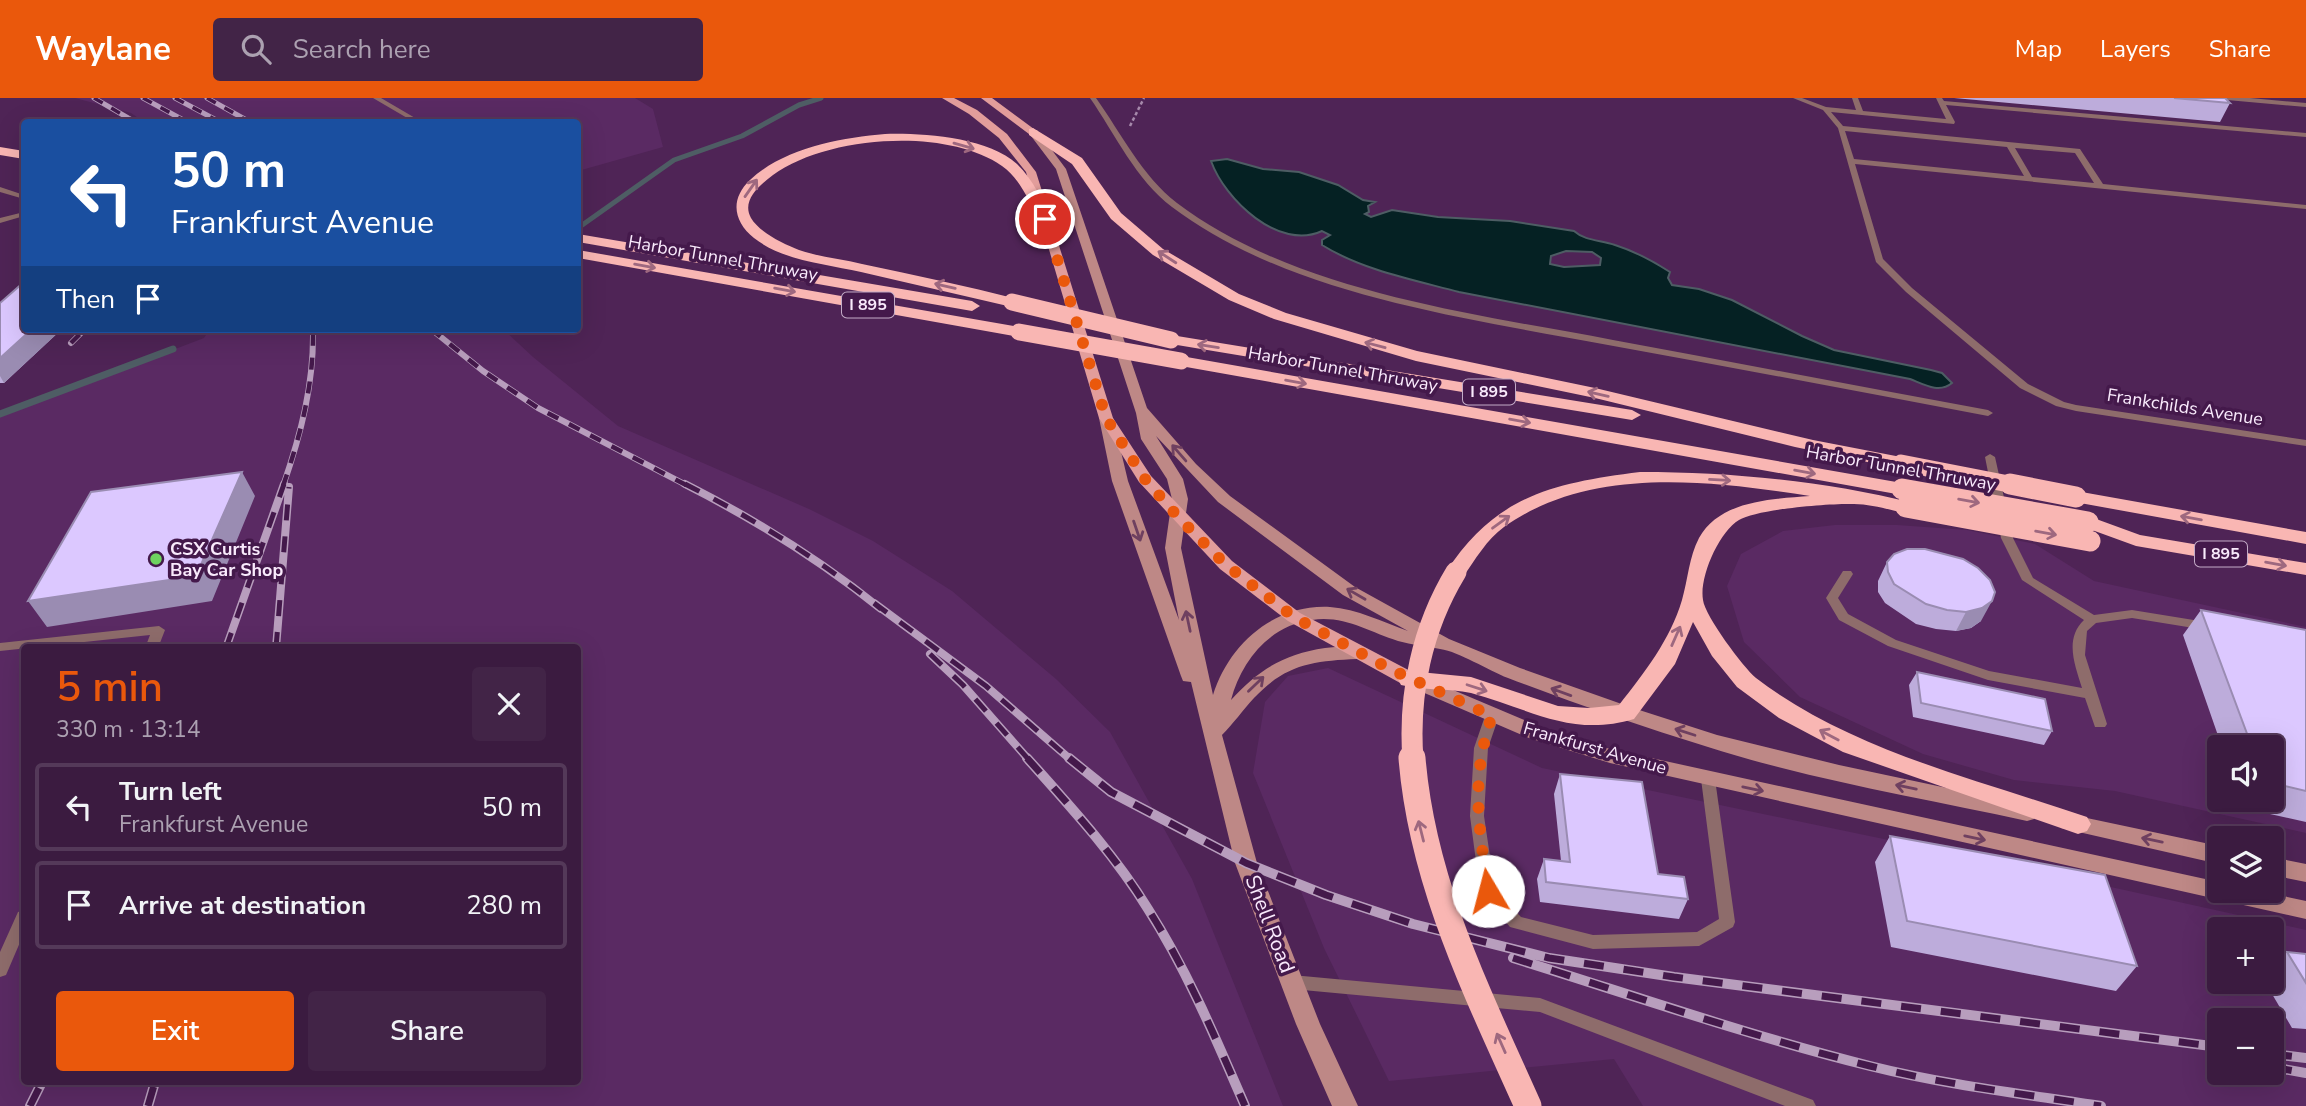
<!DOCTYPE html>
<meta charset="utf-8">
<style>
:root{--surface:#3b1b40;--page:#422447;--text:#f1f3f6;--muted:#aca1b1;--line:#543959;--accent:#ea580c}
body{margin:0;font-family:"Nunito Sans",sans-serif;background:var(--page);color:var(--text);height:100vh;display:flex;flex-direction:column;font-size:26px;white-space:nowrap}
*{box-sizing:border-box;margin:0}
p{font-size:23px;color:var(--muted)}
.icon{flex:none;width:38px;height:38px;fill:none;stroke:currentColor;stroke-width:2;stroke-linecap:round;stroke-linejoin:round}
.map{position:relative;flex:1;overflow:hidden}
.side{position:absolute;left:21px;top:546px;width:560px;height:441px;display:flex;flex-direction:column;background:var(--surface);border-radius:7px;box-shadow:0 7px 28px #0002,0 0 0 2px var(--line)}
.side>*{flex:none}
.guide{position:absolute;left:21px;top:21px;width:560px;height:214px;border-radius:7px;box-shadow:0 7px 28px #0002,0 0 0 2px var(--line);background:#1a4fa0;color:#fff;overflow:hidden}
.tools{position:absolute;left:2207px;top:637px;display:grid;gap:14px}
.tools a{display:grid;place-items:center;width:77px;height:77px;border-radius:7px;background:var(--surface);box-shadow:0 7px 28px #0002,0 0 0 2px var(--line);font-size:35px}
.pin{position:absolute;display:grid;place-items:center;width:60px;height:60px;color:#fff;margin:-30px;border:4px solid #fff;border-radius:50%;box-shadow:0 2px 7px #0007}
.me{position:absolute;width:77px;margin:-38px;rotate:352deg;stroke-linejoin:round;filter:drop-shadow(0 0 5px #0008)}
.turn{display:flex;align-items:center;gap:24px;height:147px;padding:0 35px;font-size:32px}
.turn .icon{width:91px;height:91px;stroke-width:2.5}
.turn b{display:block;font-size:49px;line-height:60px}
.then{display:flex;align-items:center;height:66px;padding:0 35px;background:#0003;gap:14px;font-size:26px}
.round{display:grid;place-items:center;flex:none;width:74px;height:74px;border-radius:7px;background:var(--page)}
.summary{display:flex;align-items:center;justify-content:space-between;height:119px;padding:0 35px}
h1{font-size:42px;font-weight:600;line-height:52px;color:var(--accent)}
.button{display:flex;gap:14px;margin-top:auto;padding:14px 35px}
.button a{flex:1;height:80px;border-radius:7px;background:var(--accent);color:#fff;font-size:28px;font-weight:600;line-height:80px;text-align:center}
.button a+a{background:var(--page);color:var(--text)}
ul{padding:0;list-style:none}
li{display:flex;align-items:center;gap:21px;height:88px;margin:0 14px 10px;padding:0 21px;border:4px solid var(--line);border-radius:7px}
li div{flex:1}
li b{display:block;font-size:26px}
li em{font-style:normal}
header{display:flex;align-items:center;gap:42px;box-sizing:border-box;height:98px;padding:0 35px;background:var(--accent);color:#fff}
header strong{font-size:33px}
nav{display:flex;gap:38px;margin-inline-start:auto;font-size:24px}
.search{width:490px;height:63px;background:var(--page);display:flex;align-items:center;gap:18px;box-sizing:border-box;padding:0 24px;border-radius:7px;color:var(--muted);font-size:26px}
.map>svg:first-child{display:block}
.built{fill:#5a2a63;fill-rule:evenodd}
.water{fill:#052123;stroke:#4e5d64;stroke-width:2;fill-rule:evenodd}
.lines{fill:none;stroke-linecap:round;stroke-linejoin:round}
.stream-far1{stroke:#4e5d64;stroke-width:5}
.stream{stroke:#4e5d64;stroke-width:7}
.path{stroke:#a689ab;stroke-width:2.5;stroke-dasharray:3.5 2.5;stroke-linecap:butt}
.service{fill:#8e6c6b;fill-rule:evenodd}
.secondary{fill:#be8886;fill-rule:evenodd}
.primary{fill:#e29d9b;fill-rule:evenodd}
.motorway{fill:#f9b6b3;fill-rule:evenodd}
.rail-far3-casing{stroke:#b89ebd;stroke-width:5}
.rail-far2-casing{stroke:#b89ebd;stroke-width:6}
.rail-far1-casing{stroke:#b89ebd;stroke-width:8}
.rail-casing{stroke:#b89ebd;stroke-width:10}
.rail-far3{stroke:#44194b;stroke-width:3.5;stroke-dasharray:10;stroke-linecap:butt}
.rail-far2{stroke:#44194b;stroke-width:4.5;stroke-dasharray:12;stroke-linecap:butt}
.rail-far1{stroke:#44194b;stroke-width:5;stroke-dasharray:16;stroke-linecap:butt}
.rail{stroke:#44194b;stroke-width:7;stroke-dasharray:20;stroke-linecap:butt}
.motorway-bridge-far2{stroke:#f9b6b3;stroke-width:17}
.motorway-bridge-far1{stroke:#f9b6b3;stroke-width:21}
.motorway-bridge{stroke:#f9b6b3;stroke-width:27}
.wall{fill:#bdacdb}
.shaded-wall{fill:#9a8cb2}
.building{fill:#dcc8ff;stroke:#9a8cb2;stroke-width:2}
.oneway{stroke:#9e687f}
.oneway2{stroke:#6f4060}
.route{stroke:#ea580c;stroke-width:12;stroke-dasharray:0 21.6}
.poi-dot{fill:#6ed360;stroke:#44194b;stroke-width:2.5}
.labels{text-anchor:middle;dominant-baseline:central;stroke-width:7;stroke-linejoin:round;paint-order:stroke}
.shield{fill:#44194b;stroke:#c3abc7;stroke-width:2}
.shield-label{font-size:16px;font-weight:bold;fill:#f9eafc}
.street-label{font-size:18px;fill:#f9eafc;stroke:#44194b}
.poi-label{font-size:18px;font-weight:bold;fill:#f9eafc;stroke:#44194b;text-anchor:start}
.near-street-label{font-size:21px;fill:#f9eafc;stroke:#44194b}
</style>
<header>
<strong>Waylane</strong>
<div class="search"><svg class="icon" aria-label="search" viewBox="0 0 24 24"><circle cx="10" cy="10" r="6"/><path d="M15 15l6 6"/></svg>Search here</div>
<nav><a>Map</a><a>Layers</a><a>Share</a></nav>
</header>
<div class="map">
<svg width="2306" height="1008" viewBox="0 0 2306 1008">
<rect width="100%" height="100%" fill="#4f2456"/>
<path class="built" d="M75,0h560l18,11 10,38 -85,24v-49h-434l-13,-9z
M210,231h293l30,28 85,69 191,83 64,32 79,50 104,88 54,53 82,147 91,227h-1283v-690l204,-78zM24,550h554v434h-554z
M1835,427h62l70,5 68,14 59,37 212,46v206l-191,-42 -101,-11 -91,-26 -123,-57 -56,-55 -17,-56 14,-32 42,-23zM2219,649h53v53h-53z
M1328,570l214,100 496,103 268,59v176h-663l-29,-47 -225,22 -65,-133 -71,-175 12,-71 23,-26zM2219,831h53v53h-53zM2219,922h53v53h-53z"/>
<path class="water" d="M1227,61l36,10 36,3 39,13 25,15 12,2 -7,4 1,6 -4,2 6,3 21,-7 46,7 72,4 64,10c11,10 27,9 41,14 19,6 38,16 55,27l-2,6 4,7 27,4 33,11 70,36 32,14 97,20 11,3 10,10c-13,11 -29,1 -42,-4l-451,-87c-45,-12 -97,-22 -137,-47v-5l8,-5 -8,-4c-43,20 -97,-31 -111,-70zM1566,153l26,1 9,6 -1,7 -36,2 -14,-3 1,-8z"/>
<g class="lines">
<path class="stream-far1" d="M578,130l96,-68 68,-24 57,-31 22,-7"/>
<path class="stream" d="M0,316l173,-65"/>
<path class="path" d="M1130,28l14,-28"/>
<path class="service" d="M373,0h8l41,24h-8z
M1090,0h6c25,35 46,78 81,105 118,89 294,110 436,137 125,23 250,47 375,70l5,3 -5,3c-127,-24 -253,-48 -380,-71 -142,-27 -318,-49 -436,-138 -36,-27 -57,-73 -82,-109z
M1793,0h9l24,9 30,3 -4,-12h6l5,13 83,8 -10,-21h6l2,3 362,32v4l-360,-32 9,17 -1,2 -123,-12 12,14 237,23 23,35 203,21v4l-451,-45 28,95 29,29 116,96 36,18 12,3 230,35v6l-230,-35 -20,-5 -36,-18 -114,-96 -30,-30 -38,-134 -15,-18zM1845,33l162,16 17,29 -170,-17zM2015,50l60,5 19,30 -62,-6z
M2224,0h26l56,5v4l-79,-7z
M0,89l24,8v4l-24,-7z
M24,114v4l-24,7v-5z
M1990,356l5,3 18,81 20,40 61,37 38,-5 74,12 6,4 -6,4 -74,-12 -36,5 -9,8 -2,24 22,69 -2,3h-10l-10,-29 -97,-18 -100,-34 -49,-26 -13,-22 17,-27h8l2,3 -15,24 10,16 48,26 93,31 93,17c-7,-23 -18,-49 2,-68l-62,-40 -21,-42 -16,-81z
M159,528l6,4 -7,18h-13l5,-13 -150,16v-8z
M1492,613l5,2 2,3 -11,32 -4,68 11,74 26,27 72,18 104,-3 22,-13 -18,-140 2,-4 5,-1 5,1 2,4 20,143 -2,5 -34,19 -106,3 -83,-22 -30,-35 -10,-76 4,-68 11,-32 2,-3z
M24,812v23l-18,42 -6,2v-25l18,-40z
M1292,877l248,23 273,102 3,6h-31l-245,-94 -248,-23 -6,-2 -2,-5 2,-5z"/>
<path class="secondary" d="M1029,32h8l29,39 81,239 49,56 34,32 125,91 94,52 71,29 113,40 84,27 122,30 188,40 7,2 3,6 -3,6 -7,2c-106,-23 -216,-41 -319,-74 -68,-21 -135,-44 -200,-69 -21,-8 -48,-26 -68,-29 -14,-3 -28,-4 -42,-8 -29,-9 -54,-26 -86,-21 -42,5 -71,41 -81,80 27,-30 53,-46 94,-52 12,-1 27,-3 38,1l3,4 -3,4 -6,2c-44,2 -71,5 -103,39 -11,12 -21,26 -32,37l35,128 63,161 38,82h-26l-36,-82 -61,-161 -44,-181 -8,-1 -2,-5 -69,-195 -13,-63 2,-3 5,-1 7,4 15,63 51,139 -14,-72 7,-49 -5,-20 -26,-40 -5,-26 -80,-244 -28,-37zM1156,338l62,66 125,93 65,36c-25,-9 -51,-22 -78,-24 -56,-3 -101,37 -117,88l-32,-147 7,-49 -5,-20z
M1413,575l130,55 67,21 609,133v9h41l46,10v18l-696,-156 -81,-25 -123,-53 -2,-5 2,-5z
M2068,716l151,32v18l-158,-36 -3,-6 3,-6z
M2272,759l34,7v18l-34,-7z"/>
<path class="primary" d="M942,0h12l23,12 30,24 29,38 77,246 38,58 81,85 68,52 116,61 2,5 -2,5h-14l-114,-63 -68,-52 -81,-87 -40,-64 -73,-246 -27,-34 -30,-24z
M981,0h11l46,34 -9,2z"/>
<path class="motorway" d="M1033,30l49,30 39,55 42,36 76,45 47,19 131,38 178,37 218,52 88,17 9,6 -9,6 -106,-22 -200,-49 -179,-37 -142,-42 -45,-19 -76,-45 -42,-36 -39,-55 -43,-29v-6z
M885,36c38,-1 102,3 132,30 16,15 25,37 36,55l-7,4 -5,-1c-12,-19 -20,-43 -39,-56 -56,-39 -175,-30 -229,9 -13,10 -32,25 -22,43 9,15 33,26 48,32 20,7 43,9 63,14 52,11 104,22 155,35l3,3 -3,3 -5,2c-50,-12 -101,-23 -151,-35 -35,-8 -78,-11 -107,-34 -21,-17 -24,-39 -4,-58 34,-32 90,-42 135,-46z
M0,49l24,4v8l-24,-4z
M578,136l394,67 8,5 -8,5 -394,-69z
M578,152l441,77 8,5 -8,5 -441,-79z
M1171,237l461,75 9,5 -9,5 -467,-77 -2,-3z
M1181,258l721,127 9,6 -9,6 -727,-130 -2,-4z
M1640,374c91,0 185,9 273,31l3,4 -10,6c-17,-3 -35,-9 -52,-9 -23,-1 -97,5 -115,16 -20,12 -40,57 -36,80 2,16 40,67 53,78 94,72 220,101 331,139l4,7 -4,7 -9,3 -235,-82 -64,-34 -42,-31 -25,-31 -19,-34 -18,42 -41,55c-63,19 -106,-11 -163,-26 -23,-5 -47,-2 -70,-8l-3,-6 3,-6 8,-2 62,6 87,29 31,2 30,-3c26,-33 51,-65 63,-105 6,-21 7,-43 17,-62 21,-38 74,-39 111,-42 -99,-15 -219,-31 -306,31 -17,12 -29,33 -41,50h-14l-3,-5c50,-77 108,-89 194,-100z
M2076,393l230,41v12l-237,-43 -3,-4 3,-4z
M2088,418l52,19 166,28v12l-170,-29 -55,-20 -3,-4 3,-4z"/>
<defs>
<path id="rail-far3" d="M94,0l41,24
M143,0l44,24
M175,0l45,24
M207,0l43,24"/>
<path id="rail-far2" d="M431,231l52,42 55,37 150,78
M71,245l14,-14
M283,388c18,-52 31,-102 30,-157"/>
<path id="rail-far1" d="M685,386c71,36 134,75 196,125
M874,505l112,83 85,74
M226,550l58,-164
M276,550l13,-161
M930,556l33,31 66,75"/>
<path id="rail" d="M1027,660c42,47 88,97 121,151 39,61 68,130 97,197
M1069,660l42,34 135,71 80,32 87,29 136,34 125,19 545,70
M1513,860c119,37 237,78 357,108 76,19 154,28 231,40
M2272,956l34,4
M2272,969l34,6
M30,1008l12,-24
M148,1008l7,-24"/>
</defs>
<use href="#rail-far3" class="rail-far3-casing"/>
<use href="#rail-far2" class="rail-far2-casing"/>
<use href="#rail-far1" class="rail-far1-casing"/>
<use href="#rail" class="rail-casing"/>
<use href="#rail-far3" class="rail-far3"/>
<use href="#rail-far2" class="rail-far2"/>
<use href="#rail-far1" class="rail-far1"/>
<use href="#rail" class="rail"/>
<path class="motorway-bridge-far2" d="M1012,204l159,38
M1019,234l162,29
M1901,365l118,23"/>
<path class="motorway-bridge-far1" d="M2010,386l66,13
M1902,391l186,33
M1906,409l184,34
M1413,662c-5,-66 9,-132 43,-188"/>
<path class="motorway-bridge" d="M1412,660c10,125 66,236 116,348"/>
</g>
<path class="wall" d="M1954,0h271l5,5 -10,19z
M0,205l24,26h38l-58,54h-4z
M1887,464l94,59 -10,7 -15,3 -20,-2 -20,-5 -31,-21 -7,-11v-11z
M2201,512l105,20v192l-63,-14 -3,-8h32v-53h-50l-39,-112z
M1917,574l135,59 -8,14 -131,-28 -4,-32z
M1560,676l98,100 30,25 -9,20 -139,-17 -3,-23 7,-20 17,2 -7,-67z
M1890,738l247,130 -21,25 -225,-44 -16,-85z
M2287,854l19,2v75l-14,-1 -27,-46h7v-14z"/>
<path class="shaded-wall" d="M32,231h30l-58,54 -4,-7v-18z
M242,374l13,24 -43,105 -165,26 -19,-26z
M1992,503l-11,20 -10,7 -15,3 10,-19z"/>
<path class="building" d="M2174,0h51l5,5z
M24,184v47h8l-32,29v-55z
M242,374l-46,104 -168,25 63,-109z
M1907,451h18l38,10 15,9 12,12 5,12 -3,9 -10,7 -16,4 -19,-2 -21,-6 -32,-20 -6,-12 -1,-10 7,-8z
M2201,512l105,20v161l-34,-8v-36h-20z
M1917,574l128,27 7,32 -131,-28z
M1560,676l82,8 16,92 26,3 4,22 -142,-17 -2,-23 26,3z
M1890,738l215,39 32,91 -230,-45z
M2287,854l19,2v29z"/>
<defs><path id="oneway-shaft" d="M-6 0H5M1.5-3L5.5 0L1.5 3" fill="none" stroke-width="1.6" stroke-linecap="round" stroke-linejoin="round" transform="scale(1.75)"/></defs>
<g class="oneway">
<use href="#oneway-shaft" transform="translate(964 48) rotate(16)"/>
<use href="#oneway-shaft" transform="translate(751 90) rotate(-55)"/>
<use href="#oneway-shaft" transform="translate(1167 159) rotate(-147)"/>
<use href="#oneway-shaft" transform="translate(645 168) rotate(10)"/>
<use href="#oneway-shaft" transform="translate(945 188) rotate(-167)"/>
<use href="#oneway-shaft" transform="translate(785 192) rotate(10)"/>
<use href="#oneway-shaft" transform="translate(1375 247) rotate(-165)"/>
<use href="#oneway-shaft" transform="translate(1208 248) rotate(-171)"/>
<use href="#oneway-shaft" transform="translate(1296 284) rotate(10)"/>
<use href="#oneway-shaft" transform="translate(1598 296) rotate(-167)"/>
<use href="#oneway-shaft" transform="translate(1520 323) rotate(10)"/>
<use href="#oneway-shaft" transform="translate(1805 374) rotate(10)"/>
<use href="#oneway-shaft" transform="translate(1720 382) rotate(3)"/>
<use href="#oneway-shaft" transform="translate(1969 403) rotate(10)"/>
<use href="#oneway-shaft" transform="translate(2191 420) rotate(-170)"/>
<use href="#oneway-shaft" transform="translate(1501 424) rotate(-36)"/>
<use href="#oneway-shaft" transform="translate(2046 435) rotate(10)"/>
<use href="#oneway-shaft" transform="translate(2276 466) rotate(10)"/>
<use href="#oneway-shaft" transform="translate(1676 538) rotate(-66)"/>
<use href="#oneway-shaft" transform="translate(1477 590) rotate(18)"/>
<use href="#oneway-shaft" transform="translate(1829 637) rotate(-152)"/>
<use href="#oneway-shaft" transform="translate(1421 733) rotate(-104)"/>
<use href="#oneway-shaft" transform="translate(1501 945) rotate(-114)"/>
</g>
<g class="oneway2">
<use href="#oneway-shaft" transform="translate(1179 355) rotate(-131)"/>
<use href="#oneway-shaft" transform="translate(1137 433) rotate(71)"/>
<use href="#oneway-shaft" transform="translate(1356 496) rotate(-150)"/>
<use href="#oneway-shaft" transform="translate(1188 523) rotate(-102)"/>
<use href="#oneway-shaft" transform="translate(1256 586) rotate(-44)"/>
<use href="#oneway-shaft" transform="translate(1561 594) rotate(-160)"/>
<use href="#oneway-shaft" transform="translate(1685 634) rotate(-162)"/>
<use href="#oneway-shaft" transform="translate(1906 689) rotate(-168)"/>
<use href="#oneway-shaft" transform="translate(1753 691) rotate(12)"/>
<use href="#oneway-shaft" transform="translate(1975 740) rotate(12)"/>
<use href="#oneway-shaft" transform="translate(2152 742) rotate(-168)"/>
</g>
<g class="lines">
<path class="route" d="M1045,121l61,199 39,61 33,38 48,48 68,52 98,53 100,46c-22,63 -13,111 -4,175"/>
</g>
<circle class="poi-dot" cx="156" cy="461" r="7"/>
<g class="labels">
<g class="shield">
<rect x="842" y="194.5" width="52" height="25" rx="5"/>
<rect x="1463" y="281.5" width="52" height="25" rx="5"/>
<rect x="2195" y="443.5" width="52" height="25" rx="5"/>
</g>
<g class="shield-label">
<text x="868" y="207">I 895</text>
<text x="1489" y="294">I 895</text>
<text x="2221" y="456">I 895</text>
</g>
<g class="street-label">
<text transform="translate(723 160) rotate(10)">Harbor Tunnel Thruway</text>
<text transform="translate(1343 271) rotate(10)">Harbor Tunnel Thruway</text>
<text transform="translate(2185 309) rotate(9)">Frankchilds Avenue</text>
<text transform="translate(1901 370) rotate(10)">Harbor Tunnel Thruway</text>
<text transform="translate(1595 650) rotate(16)">Frankfurst Avenue</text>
</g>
<g class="poi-label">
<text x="170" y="451">CSX Curtis<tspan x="170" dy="21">Bay Car Shop</tspan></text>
</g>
<g class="near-street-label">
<text transform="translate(1270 826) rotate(69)">Shell Road</text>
</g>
</g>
</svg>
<div class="tools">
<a><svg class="icon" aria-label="sound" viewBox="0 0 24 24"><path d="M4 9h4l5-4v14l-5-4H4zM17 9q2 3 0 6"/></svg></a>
<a><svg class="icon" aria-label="layers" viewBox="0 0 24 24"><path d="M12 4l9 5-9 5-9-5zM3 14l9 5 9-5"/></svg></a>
<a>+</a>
<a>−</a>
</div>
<div class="pin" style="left:1045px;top:121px;background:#d93025"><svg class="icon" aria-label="arrive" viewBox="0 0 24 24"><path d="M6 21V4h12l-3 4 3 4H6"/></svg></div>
<svg class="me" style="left:1488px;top:793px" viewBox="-20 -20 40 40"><circle r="19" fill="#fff"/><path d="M0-13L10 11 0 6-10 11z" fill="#ea580c"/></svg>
<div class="guide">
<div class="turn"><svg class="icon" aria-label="left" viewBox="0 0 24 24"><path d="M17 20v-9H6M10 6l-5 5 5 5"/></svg><div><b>50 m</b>Frankfurst Avenue</div></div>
<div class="then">Then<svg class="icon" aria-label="arrive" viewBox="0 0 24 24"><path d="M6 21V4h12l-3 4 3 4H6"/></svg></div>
</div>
<section class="side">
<div class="summary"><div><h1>5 min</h1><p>330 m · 13:14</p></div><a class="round"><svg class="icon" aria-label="close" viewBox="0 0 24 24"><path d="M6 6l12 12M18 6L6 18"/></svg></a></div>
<ul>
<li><svg class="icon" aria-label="left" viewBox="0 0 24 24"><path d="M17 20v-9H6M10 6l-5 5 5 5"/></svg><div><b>Turn left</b><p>Frankfurst Avenue</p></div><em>50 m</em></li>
<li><svg class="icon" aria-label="arrive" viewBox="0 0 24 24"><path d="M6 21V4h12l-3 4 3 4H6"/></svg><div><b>Arrive at destination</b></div><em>280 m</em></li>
</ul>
<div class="button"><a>Exit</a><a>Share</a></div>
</section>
</div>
